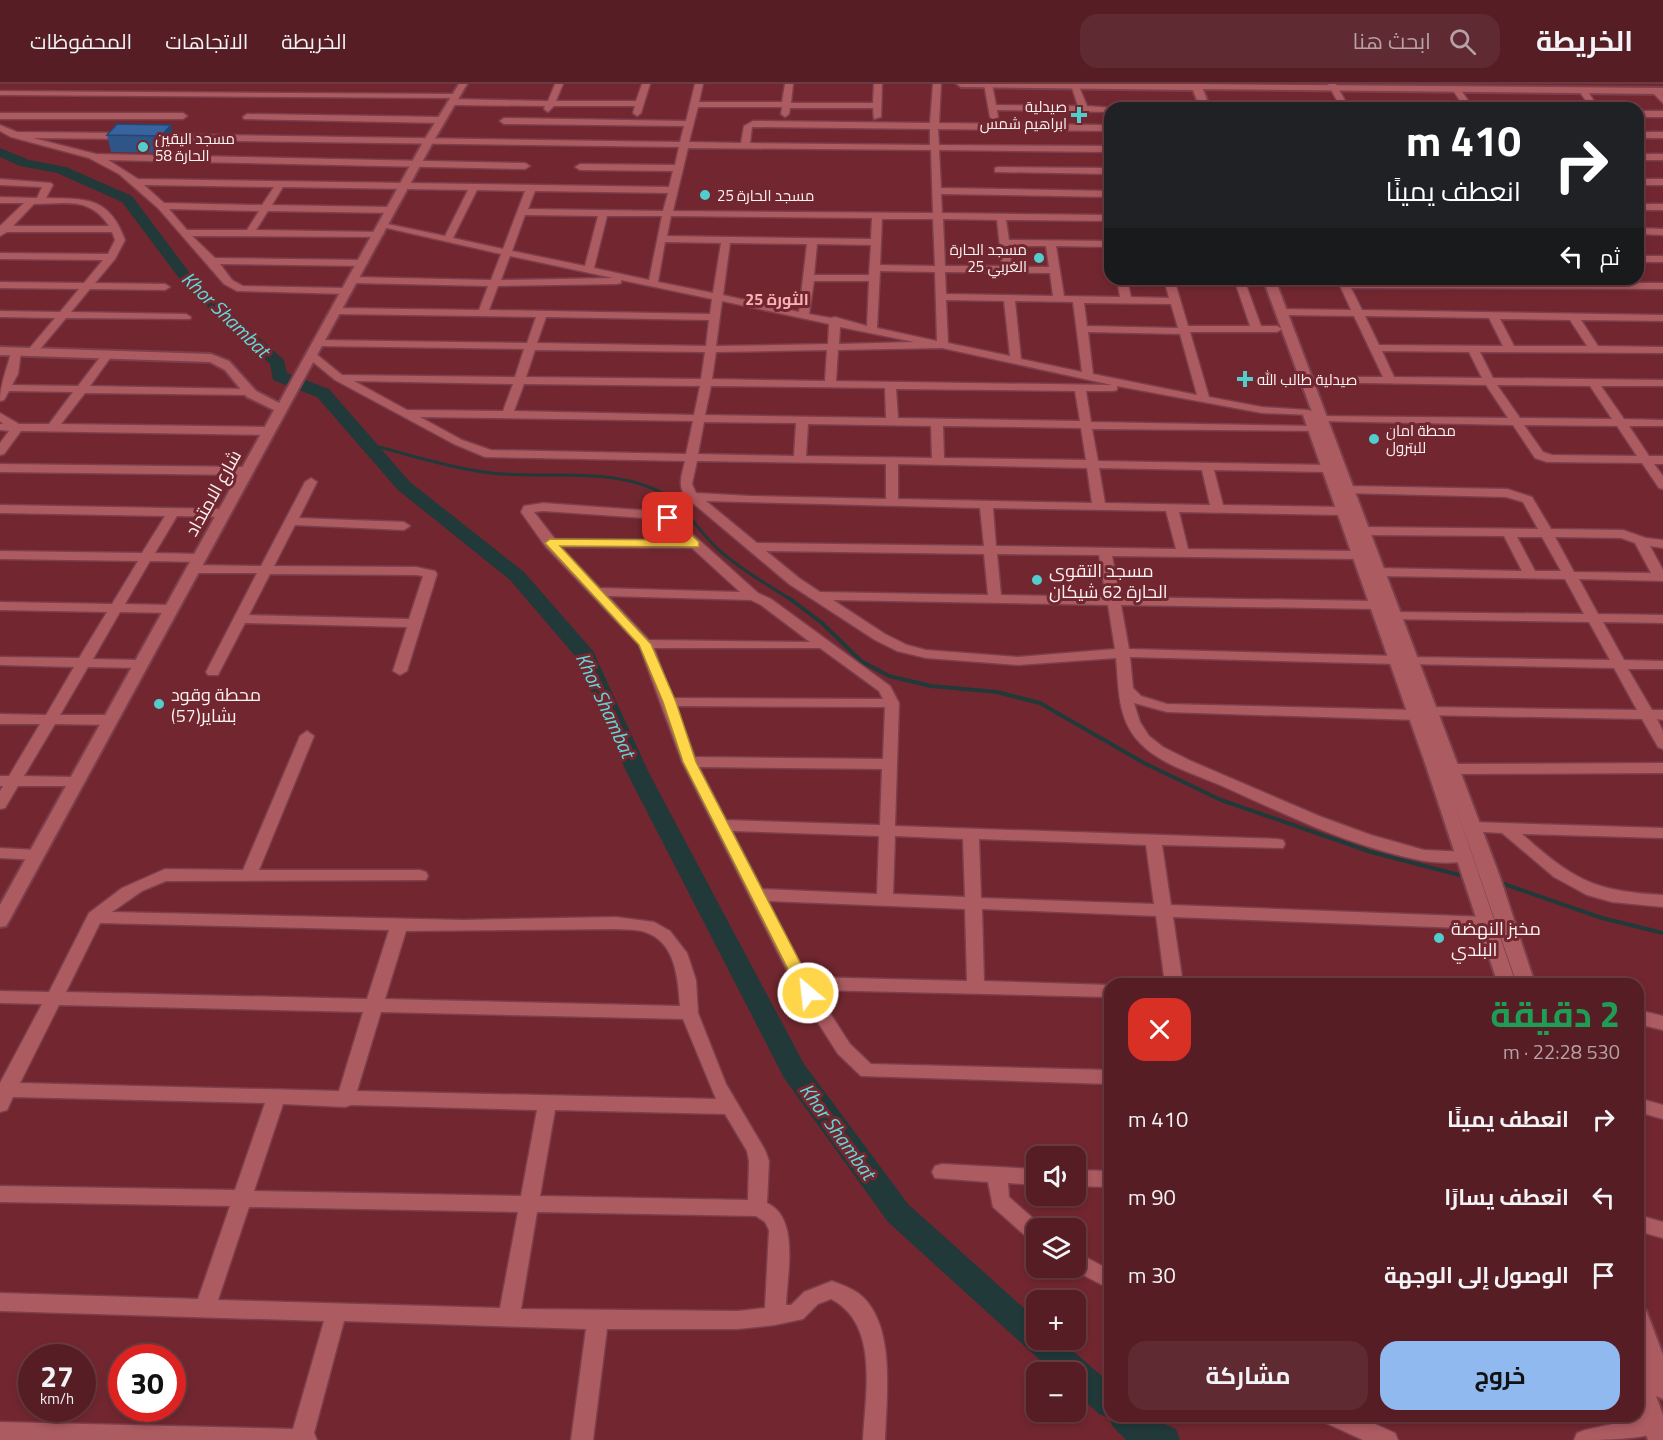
<!DOCTYPE html>
<html lang="ar">
<meta charset="utf-8">
<style>
:root{--surface:#561d24;--page:#5f2a31;--text:#f1f3f6;--muted:#b6a2a6;--line:#6c3b41;--accent:#90b9f0}
body{margin:0;font-family:"Titillium Web",Cairo,sans-serif;background:var(--page);color:var(--text);direction:rtl;height:100vh;display:flex;flex-direction:column;font-size:22px;white-space:nowrap}
*{box-sizing:border-box;margin:0}
p{font-size:20px;color:var(--muted)}
.icon{flex:none;width:33px;height:33px;fill:none;stroke:currentColor;stroke-width:2;stroke-linecap:round;stroke-linejoin:round}
.map{position:relative;flex:1;overflow:hidden;direction:ltr}
.sheet{position:absolute;left:1104px;top:894px;width:540px;height:444px;display:flex;flex-direction:column;background:var(--surface);border-radius:18px;box-shadow:0 3px 9px #0003,0 0 0 2px var(--line);direction:rtl}
.sheet>*{flex:none}
.hud{position:absolute;left:1104px;top:18px;width:540px;height:183px;border-radius:18px;box-shadow:0 3px 9px #0003,0 0 0 2px var(--line);direction:rtl;background:#202124;color:#fff;overflow:hidden}
.controls{position:absolute;left:1026px;top:1062px;display:grid;gap:12px}
.controls a{display:grid;place-items:center;width:60px;height:60px;border-radius:12px;background:var(--surface);box-shadow:0 3px 9px #0003,0 0 0 2px var(--line);font-size:30px}
.speed{position:absolute;left:18px;top:1260px;display:flex;gap:12px;font-size:30px;font-weight:700;text-align:center}
.speed>*{display:grid;place-content:center;width:78px;height:78px;border-radius:50%;background:var(--surface);box-shadow:0 3px 9px #0003,0 0 0 2px var(--line);line-height:1}
.speed small{font-size:15px;font-weight:400}
.speed .limit{border:9px solid #d22;background:#fff;color:#111}
.pin{position:absolute;display:grid;place-items:center;width:51px;height:51px;color:#fff;margin:-26px;border-radius:12px;box-shadow:0 3px 9px #0006}
.me{position:absolute;width:66px;margin:-33px;rotate:332deg;stroke-linejoin:round;filter:drop-shadow(0 0 4px #0008)}
.turn{display:flex;align-items:center;gap:21px;height:126px;padding:0 24px;font-size:27px}
.turn .icon{width:78px;height:78px;stroke-width:2.5}
.turn b{display:block;font-size:42px;line-height:51px}
.then{display:flex;align-items:center;height:57px;padding:0 24px;background:#0003;gap:12px;font-size:22px}
.round{display:grid;place-items:center;flex:none;width:63px;height:63px;border-radius:18px;background:var(--page)}
.headline{display:flex;align-items:center;justify-content:space-between;height:102px;padding:0 24px}
h1{font-size:36px;font-weight:700;line-height:45px;color:#1e9e55}
.action{display:flex;gap:12px;margin-top:auto;padding:12px 24px}
.action a{flex:1;height:69px;border-radius:18px;background:var(--accent);color:#111;font-size:24px;font-weight:700;line-height:69px;text-align:center}
.action a+a{background:var(--page);color:var(--text)}
ul{padding:0;list-style:none}
li{display:flex;align-items:center;gap:18px;height:78px;padding:0 24px}
li div{flex:1}
li b{display:block;font-size:22px}
li em{font-style:normal}
header{display:flex;align-items:center;gap:36px;box-sizing:border-box;height:84px;padding:0 30px;background:var(--surface);border-bottom:2px solid var(--line)}
header strong{font-size:28px}
nav{display:flex;gap:33px;margin-inline-start:auto;font-size:21px}
.search{width:420px;height:54px;background:var(--page);display:flex;align-items:center;gap:15px;box-sizing:border-box;padding:0 21px;border-radius:18px;color:var(--muted);font-size:22px}
.map>svg:first-child{display:block}
.lines{fill:none;stroke-linecap:round;stroke-linejoin:round}
.stream-far1{stroke:#213939;stroke-width:3}
.stream{stroke:#213939;stroke-width:4}
.river{fill:#213939;fill-rule:evenodd}
.minor-casing{stroke:#7c3f4c;stroke-width:3}
.tertiary-casing{stroke:#7c3f4c;stroke-width:4}
.secondary-casing{stroke:#7c3f4c;stroke-width:4}
.minor{fill:#ac5b61;fill-rule:evenodd}
.tertiary{fill:#ac5b61;fill-rule:evenodd}
.secondary{fill:#ac5b61;fill-rule:evenodd}
.wall{fill:#2f5588}
.shaded-wall{fill:#26456f}
.building{fill:#37639e;stroke:#26456f;stroke-width:1.5}
.route{fill:#ffd54a;stroke:#a68a30;stroke-width:1.5}
.poi-dot{fill:#52cdce;stroke:#722730;stroke-width:2}
.labels{text-anchor:middle;dominant-baseline:central;stroke-width:6;stroke-linejoin:round;paint-order:stroke}
.far-poi-label{font-size:15px;fill:#fcf2f2;stroke:#722730;text-anchor:start}
.far-neighbourhood-label{font-size:16px;font-weight:bold;fill:#fbb2b6;stroke:#722730}
.street-label{font-size:18px;fill:#fcf2f2;stroke:#722730}
.poi-label{font-size:18px;fill:#fcf2f2;stroke:#722730;text-anchor:start}
.water-label{font-size:20px;font-style:italic;fill:#60d9da;stroke:#722730}
</style>
<header>
<strong>الخريطة</strong>
<div class="search"><svg class="icon" aria-label="search" viewBox="0 0 24 24"><circle cx="10" cy="10" r="6"/><path d="M15 15l6 6"/></svg>ابحث هنا</div>
<nav><a>الخريطة</a><a>الاتجاهات</a><a>المحفوظات</a></nav>
</header>
<div class="map">
<svg width="1663" height="1356" viewBox="0 0 1663 1356">
<rect width="100%" height="100%" fill="#722730"/>
<g class="lines">
<path class="stream-far1" d="M367,360c41,10 82,24 124,29 54,6 111,-6 163,16 29,12 43,42 66,62 21,19 47,33 71,49"/>
<path class="stream" d="M789,514l33,25 39,38 28,15 42,10 66,6 43,11 104,60 77,37 150,52 96,25
M1498,798l104,36 61,15"/>
<path class="river" d="M0,64l29,12 37,7 66,29 63,84 89,80 3,13 42,16 81,93 114,90 69,79 56,122 155,291 104,140 128,115v21h24l50,43v33h37l29,13 4,11h-54l-13,-13 -4,-9 -10,-4 -23,-21v-21h-23l-165,-150 -104,-144 -157,-305 -51,-116 -66,-77 -112,-90 -81,-93 -44,-17 -3,-16 -85,-78 -63,-84 -65,-29 -37,-7 -20,-9z"/>
<defs>
<path id="minor" d="M555,0h8l-7,17h80l6,-17h8l-9,29 -4,3 -4,-3 2,-7h-81l-6,6 -4,-3 1,-3 -94,-1 -4,-3 4,-3 97,2z
M695,0h8l-4,18h83l3,-18h8l-2,19h82l1,-19h8l-1,33 -7,2 -1,-11h-83l-1,6 -4,3 -4,-3 1,-7h-84l-9,35 52,1 3,-17 9,-5 177,2 3,-39h8l-2,39 171,2v6l-172,-2 1,16 171,1v6l-171,-2 2,38 169,3v6l-169,-3 1,19 168,2v6l-104,-1 3,20 101,1v6l-54,-1 8,50 56,1 -3,-18h10l4,18 38,1 -5,-19h10l14,47h62l-16,-47h10l17,47h16l5,3 -5,3h-87l19,65 53,10 46,3 4,1v4l-50,-2 -145,-27v4l-4,1h-27l5,31 223,4 4,1v4l-226,-2 6,32 232,4 2,3 -6,4 -112,-2 9,35 119,2 6,4 -6,4 -163,-3 9,37 169,2 6,4 -6,4 -245,-3 8,41 255,4 7,4 -7,4 -254,-4 8,44 267,7 7,4 -7,4 -266,-7 3,31 8,8 26,8 248,6 7,5 -7,5 -248,-8 -33,-9 6,19 9,14 14,11 28,14 128,55 52,19 53,15 46,2 2,4 -2,4c-14,4 -31,3 -46,1 -71,-13 -139,-47 -204,-76 -26,-11 -60,-21 -80,-42 -23,-24 -21,-54 -24,-85l-98,7 -92,-7 -29,-7 -22,-11 -86,-56 -101,-85c-12,-12 -6,-24 -3,-38l-200,-4 -31,-13 -119,-64 -28,-23v-4h8l27,22 173,2 9,-28 -206,-3 -5,-3 5,-3 209,3 9,-26 -201,-3 -5,-3 5,-3 144,2 9,-24 -135,-3 -5,-3 5,-3 138,3 10,-26 -123,-28 5,-3 62,13 23,-46 -185,-3 -11,18 119,2 5,3 -5,3 -123,-2 -12,19 126,2 2,2 -5,3 -187,-1 23,22 148,2 5,3 -5,3 -143,-2 12,16 11,6 104,2 5,3 -5,3 -110,-3 -13,-7 -66,-76 -39,-34 -30,-16 -78,-21 -11,-6v-6l17,7 109,1 4,3 -4,3 -93,-1 63,16 429,9 5,3 -5,3 -417,-9 30,19 531,8 4,-16 -93,-1 -5,-3 5,-3 95,1 4,-18 -526,-7 -4,-3 4,-3 527,8 4,-16 -180,-2 -4,-3 4,-3 182,3zM752,43l178,2v16l-180,-2zM688,64l243,2 2,63 -260,-2zM144,101l130,2 -12,18 -98,-2zM477,106l48,1 -22,58 -50,-11zM535,107l133,2 -5,18 -135,-2zM169,125l90,2 -12,19h-60zM525,131l73,1 -13,50 -73,-15zM607,132h55l-13,64 -55,-12zM671,132l201,2 -1,21 -204,-3zM882,135h51l2,47 -55,-1zM943,135l54,1 5,46h-57zM665,158l56,1 -8,50 -55,-11zM730,159l77,1 -8,68 -76,-17zM817,160l54,1 -2,30h-55zM1009,162h37l3,21h-37zM510,172l103,22 -112,2zM880,187l55,1 2,69 -60,-13zM945,188l105,1 3,23 -107,-2zM621,196l91,19 -2,15 -221,-4 9,-24 119,-2 4,-1zM814,197h55l-2,45 -32,-9 -4,1 -22,-4zM946,216l58,1 6,55 -62,-13zM722,217l107,23 -1,20 -112,2zM1015,217l58,1 9,70 -61,-13zM1084,219l87,1 7,24 -91,-2zM546,233l163,3 -3,26 -169,-3zM840,243l74,15 -75,2zM1088,248l92,2 17,61 -104,-21zM942,264l170,37 -276,-4 2,-31zM535,266l170,2 -4,27 -175,-2zM827,266l-2,31 -113,-2 4,-27zM354,297l159,3 -10,27 -96,-1zM524,300l176,2 -6,29 -180,-4zM711,302l174,2 1,30 -181,-3zM896,305l179,2 5,30 -182,-3zM420,333l273,4 -7,33 -195,-4 -29,-10zM704,338l92,1 -2,33 -96,-2zM808,340l123,2 1,32 -126,-2zM943,342l138,2 5,32 -142,-2zM697,377l189,3v35l-135,-3 -55,-3 -4,-9zM898,380l189,4 5,35 -194,-4zM1099,384l103,2 8,35 -105,-2zM706,417l274,7 4,38 -227,-3zM993,424l173,3 10,38 -180,-3zM766,467l218,3 4,41 -168,-3 -21,-14zM997,470l102,1 7,42 -105,-2zM833,516l275,5 7,44 -97,8 -92,-7 -19,-5 -22,-11z
M984,0h8l4,21 82,1 -7,-21 7,-1 9,22 27,2h-4v4l-113,-2 1,7 -4,3 -4,-3z
M1328,0h8l13,24h-8z
M1456,3h3l14,21h-8l-13,-19z
M1583,5h3l13,19h-8l-12,-17z
M1655,5l8,6v8l-12,-12z
M0,7l454,3 4,2 -4,2 -454,-3z
M1638,27h25v6h-25z
M0,29h183l4,3 -4,3h-183z
M247,30l193,3 4,3 -4,3 -196,-4 -1,-2z
M1638,48h25v6h-25z
M1638,70h25v6h-25z
M998,83l112,1v6l-115,-2v-4z
M0,95l51,4 2,2 -7,13c40,1 63,-2 79,42l-10,19 -20,24 70,1 5,3 -5,3 -75,-1 -19,23 115,2 5,3 -1,2 -124,-1 -30,36h-8v-4l27,-32 -55,-1v-6l60,1 19,-23 -79,-1v-6l84,1 19,-23 -103,-1v-6l108,1 7,-14 -3,-8h-105l-7,4v-10l24,-23h-24v-6l37,1 5,-11 -42,-2zM34,120c32,0 55,-8 75,22h-96z
M1638,95h25v6h-25z
M1638,120h25v6h-25z
M1638,144l25,1v6l-25,-1z
M1638,172h25v6h-25z
M1337,195h10l1,3 315,1v6l-312,-1 11,22 301,5v6l-82,-1 17,26 65,1v6l-183,-1 13,26 170,2v6h-62l23,33 39,1v6h-34l20,30h14v8h-9l9,12v13l-4,-1 -17,-25 -95,-1 -12,-4 -22,-33 -195,-4v-4l4,-1 186,2 -22,-33 -183,-3 -2,-2 6,-3h76l-29,-61 -72,-1 -5,-3 5,-3 69,1zM1365,232l124,2 14,28 -124,-1zM1500,235l70,1 17,26h-73zM1382,267l87,1 13,26 -88,-1zM1497,301l93,1 22,33 -92,-1zM1524,341l93,1 20,30 -85,-1 -9,-3z
M16,265l5,3 -3,22 -6,11 66,1 26,-34 4,-1 5,3 -23,32 159,3 6,3 -6,3 -164,-2 -24,31 208,3 6,4 -6,4 -248,-4 -17,23 -4,1v-12l9,-12 -9,-1v-6h3l-3,-3v-8l19,11h30l24,-32 -64,-1 -5,9 -4,1c0,-17 7,-32 11,-49z
M0,380l247,3 6,4 -6,4 -247,-3z
M311,394l6,4 -18,36 105,4 6,4 -6,4 -109,-5 -21,41 142,1 19,4 2,3 -30,97 -7,4 -7,-4 14,-44 -162,-4 -27,52h-10l-2,-3 51,-99h-64l-7,-4 7,-4 68,1 44,-84zM270,490l146,1 7,1 -14,43 -160,-4z
M1348,402l159,3 25,8 19,32 72,1 23,8 17,2v8l-13,-2 13,24v11l-84,-2 19,35 65,1v8l-60,-1 21,38 39,1v8h-35l24,41h11v10l-6,-1 6,12v18l-5,-2 -16,-28 -219,-4 -2,-3 7,-5 209,3 -23,-42 -209,-4 -2,-3 2,-3 5,-1 200,3 -21,-38 -200,-3 -2,-3 7,-4 190,2 -19,-35 -187,-3 -7,-4 7,-4 144,3 -18,-35 -141,-1 -6,-4 6,-4 175,2 -15,-27 -17,-5 -162,-4v-6zM1517,453h25l19,34h-26zM1555,453l66,1 14,5 16,30 -77,-1z
M543,419l125,9 90,81 13,6 119,87 9,17 -4,123 382,13 6,1 2,4 -2,4 -121,-3 9,60 316,12 6,2 2,4 -2,4 -6,2 -314,-12 10,67h-18l-9,-68 -174,-7 2,72 126,4v12l-295,-7 35,54 21,20 239,6v14l-249,-8 -23,-22 -45,-71 -111,-221 -43,-117 -94,-99 -24,-34 3,-6zM543,427l117,8 23,21 -128,-1 -21,-27zM561,463l131,1 48,44 -140,-4zM608,512l143,4 10,5 49,37 -161,-2zM654,564h166l59,43 4,8 -211,-1zM676,622l209,1 -2,52 -188,-2zM699,683l183,2 -2,56 -154,-5zM732,747l147,5 -2,58 -115,-5zM895,752l68,3 2,58 -72,-3zM979,755l167,6 8,59 -173,-6zM768,817l197,8 2,72 -160,-4z
M0,421l224,4 6,4 -6,4 -47,-1 -22,37 44,1 6,4 -6,4 -49,-1 -25,43 46,1 7,4 -7,4 -51,-1 -27,47 48,1 7,4 -7,4 -53,-1 -28,48h50l7,5 -7,5 -55,-1 -31,52 52,1 5,1 3,4 -3,4h-63l-13,22 -5,1v-18l3,-5h-3v-10h9l31,-52h-40v-10l46,1 28,-48 -74,-2v-8l79,1 28,-46 -107,-2v-8l112,2 26,-43 -138,-2v-8l142,2 23,-37 -165,-3z
M307,647l7,5 -55,134h161l6,2 2,4 -2,4 -260,1 -24,10 -30,21 351,8 153,-3 38,5 16,9 17,22 9,27 2,33 28,71 39,66 4,11 -2,42c33,15 20,71 19,102h5l13,-13 28,-11c8,3 19,7 26,12 39,29 28,105 27,147h-22c2,-45 17,-116 -32,-141l-13,5 -15,15 -28,6 -37,4h-131l-14,111h-22l15,-111 -242,-8 -30,112 3,7h-317v-18l293,7 31,-108 -324,-10v-18l198,6 32,-93 -230,-4v-16l235,4 30,-87 -252,-6 -6,13 -7,2v-29l42,-79 -42,-1v-12l49,1 40,-79 33,-25 43,-19 78,1 57,-134zM100,839l289,7 -22,69 -301,-7zM616,845c9,1 21,0 29,3 31,10 33,47 35,74l-295,-7 21,-68zM59,921l304,7 -24,79 -319,-8zM381,928l302,7 33,80 -359,-8zM283,1020l62,3 6,-2 186,5 -16,86 -267,-5zM555,1026l170,4 22,37 2,10 -1,39 -208,-4zM249,1123l269,5 -18,96 -282,-8zM537,1128l219,4 9,6 4,8 -4,78 -27,3 -217,-2z
M1663,679v10l-214,1 -8,-5 8,-5z
M1471,738l192,6v10l-141,-4c52,46 71,57 141,61v12l-51,-5 -25,-7 -33,-18 -52,-44 -37,-2 -2,-4z
M0,764l36,2 8,5 -8,5 -36,-2z
M1638,926l25,6v14l-25,-6z
M1638,1014l25,7v14l-25,-7z
M942,1080l94,5v16l-28,-2 1,14 34,30 -7,1v13l-7,-2 -36,-32 -5,-25 -53,-4 -3,-6 3,-6z
M1076,1086l34,1v16l-34,-1z
M1638,1131l25,7v16l-25,-7z
M1076,1168l34,18v19l-40,-21h6z
M1654,1331l9,6 -1,11c-28,8 -58,8 -88,8l3,-7 8,-3z
M1323,1332h34l38,17 3,7h-35l-37,-17z"/>
<path id="tertiary" d="M459,0h8l-34,58 -424,779 -3,5 -6,1v-22l274,-495 -27,-13 -22,-27 -15,-8 -210,-7v-8l211,7 18,7 27,30 23,12 144,-261z
M1197,0l466,4v6l-469,-5 -2,-2z"/>
<path id="secondary" d="M957,0h240l5,3 8,21h-10l-7,-18 -232,-3z
M1263,195h12l225,598 35,107h-18l-65,-188 64,188h-18l-72,-218 -123,-351 9,-3z
M1638,1223l8,3 17,45v44l-7,-3 7,19v25h-15l-10,-28v-44l7,3 -7,-21z"/>
</defs>
<use href="#minor" class="minor-casing"/>
<use href="#tertiary" class="tertiary-casing"/>
<use href="#secondary" class="secondary-casing"/>
<use href="#minor" class="minor"/>
<use href="#tertiary" class="tertiary"/>
<use href="#secondary" class="secondary"/>
</g>
<path class="wall" d="M171,41l4,17 -10,11 -54,-1 -4,-17z"/>
<path class="shaded-wall" d="M171,41l4,17 -10,11 -4,-17z"/>
<path class="building" d="M117,40l54,1 -10,11 -54,-1z"/>
<path class="route" d="M664,432h8l27,26v5l-139,-1 91,98 25,58 20,60 120,231 -8,6 -8,-6 -117,-231 -20,-60 -24,-57 -94,-102 5,-4 134,1 -20,-19z"/>
<g class="poi-dot">
<path d="M1076 22h6v6h6v6h-6v6h-6v-6h-6v-6h6z"/>
<circle cx="143" cy="63" r="6"/>
<circle cx="705" cy="111" r="6"/>
<circle cx="1039" cy="174" r="6"/>
<path d="M1242 286h6v6h6v6h-6v6h-6v-6h-6v-6h6z"/>
<circle cx="1374" cy="355" r="6"/>
<circle cx="1037" cy="496" r="6"/>
<circle cx="159" cy="620" r="6"/>
<circle cx="1439" cy="854" r="6"/>
</g>
<g class="labels">
<g class="far-poi-label">
<text x="1067" y="22" text-anchor="end">صيدلية<tspan x="1067" dy="17">ابراهيم شمس</tspan></text>
<text x="155" y="54">مسجد اليقين<tspan x="155" dy="17">الحارة 58</tspan></text>
<text x="717" y="111">مسجد الحارة 25</text>
<text x="1027" y="165" text-anchor="end">مسجد الحارة<tspan x="1027" dy="17">25 الغربي</tspan></text>
<text x="1257" y="295">صيدلية طالب الله</text>
<text x="1386" y="346">محطة امان<tspan x="1386" dy="17">للبترول</tspan></text>
</g>
<g class="far-neighbourhood-label">
<text x="777" y="215">الثورة 25</text>
</g>
<g class="street-label">
<text transform="translate(213 409) rotate(-61)">شارع الامتداد</text>
</g>
<g class="poi-label">
<text x="1049" y="486">مسجد التقوى<tspan x="1049" dy="21">الحارة 62 شيكان</tspan></text>
<text x="171" y="610">محطة وقود<tspan x="171" dy="21">بشاير(57)</tspan></text>
<text x="1451" y="844">مخبز النهضة<tspan x="1451" dy="21">البلدي</tspan></text>
</g>
<g class="water-label">
<text transform="translate(226 230) rotate(44)">Khor Shambat</text>
<text transform="translate(606 621) rotate(65)">Khor Shambat</text>
<text transform="translate(838 1047) rotate(54)">Khor Shambat</text>
</g>
</g>
</svg>
<div class="controls">
<a><svg class="icon" aria-label="sound" viewBox="0 0 24 24"><path d="M4 9h4l5-4v14l-5-4H4zM17 9q2 3 0 6"/></svg></a>
<a><svg class="icon" aria-label="layers" viewBox="0 0 24 24"><path d="M12 4l9 5-9 5-9-5zM3 14l9 5 9-5"/></svg></a>
<a>+</a>
<a>−</a>
</div>
<div class="speed"><div>27<small>km/h</small></div><div class="limit">30</div></div>
<div class="pin" style="left:668px;top:434px;background:#d93025"><svg class="icon" aria-label="arrive" viewBox="0 0 24 24"><path d="M6 21V4h12l-3 4 3 4H6"/></svg></div>
<svg class="me" style="left:808px;top:909px" viewBox="-20 -20 40 40"><circle r="17" fill="#ffd54a" stroke="#fff" stroke-width="3"/><path d="M0-11L8 9 0 5-8 9z" fill="#fff"/></svg>
<div class="hud">
<div class="turn"><svg class="icon" aria-label="right" viewBox="0 0 24 24"><path d="M7 20v-9h11M14 6l5 5-5 5"/></svg><div><b>410 m</b>انعطف يمينًا</div></div>
<div class="then">ثم<svg class="icon" aria-label="left" viewBox="0 0 24 24"><path d="M17 20v-9H6M10 6l-5 5 5 5"/></svg></div>
</div>
<section class="sheet">
<div class="headline"><div><h1>2 دقيقة</h1><p>530 m · 22:28</p></div><a class="round" style="background:#d93025;color:#fff"><svg class="icon" aria-label="close" viewBox="0 0 24 24"><path d="M6 6l12 12M18 6L6 18"/></svg></a></div>
<ul>
<li><svg class="icon" aria-label="right" viewBox="0 0 24 24"><path d="M7 20v-9h11M14 6l5 5-5 5"/></svg><div><b>انعطف يمينًا</b></div><em>410 m</em></li>
<li><svg class="icon" aria-label="left" viewBox="0 0 24 24"><path d="M17 20v-9H6M10 6l-5 5 5 5"/></svg><div><b>انعطف يسارًا</b></div><em>90 m</em></li>
<li><svg class="icon" aria-label="arrive" viewBox="0 0 24 24"><path d="M6 21V4h12l-3 4 3 4H6"/></svg><div><b>الوصول إلى الوجهة</b></div><em>30 m</em></li>
</ul>
<div class="action"><a>خروج</a><a>مشاركة</a></div>
</section>
</div>
